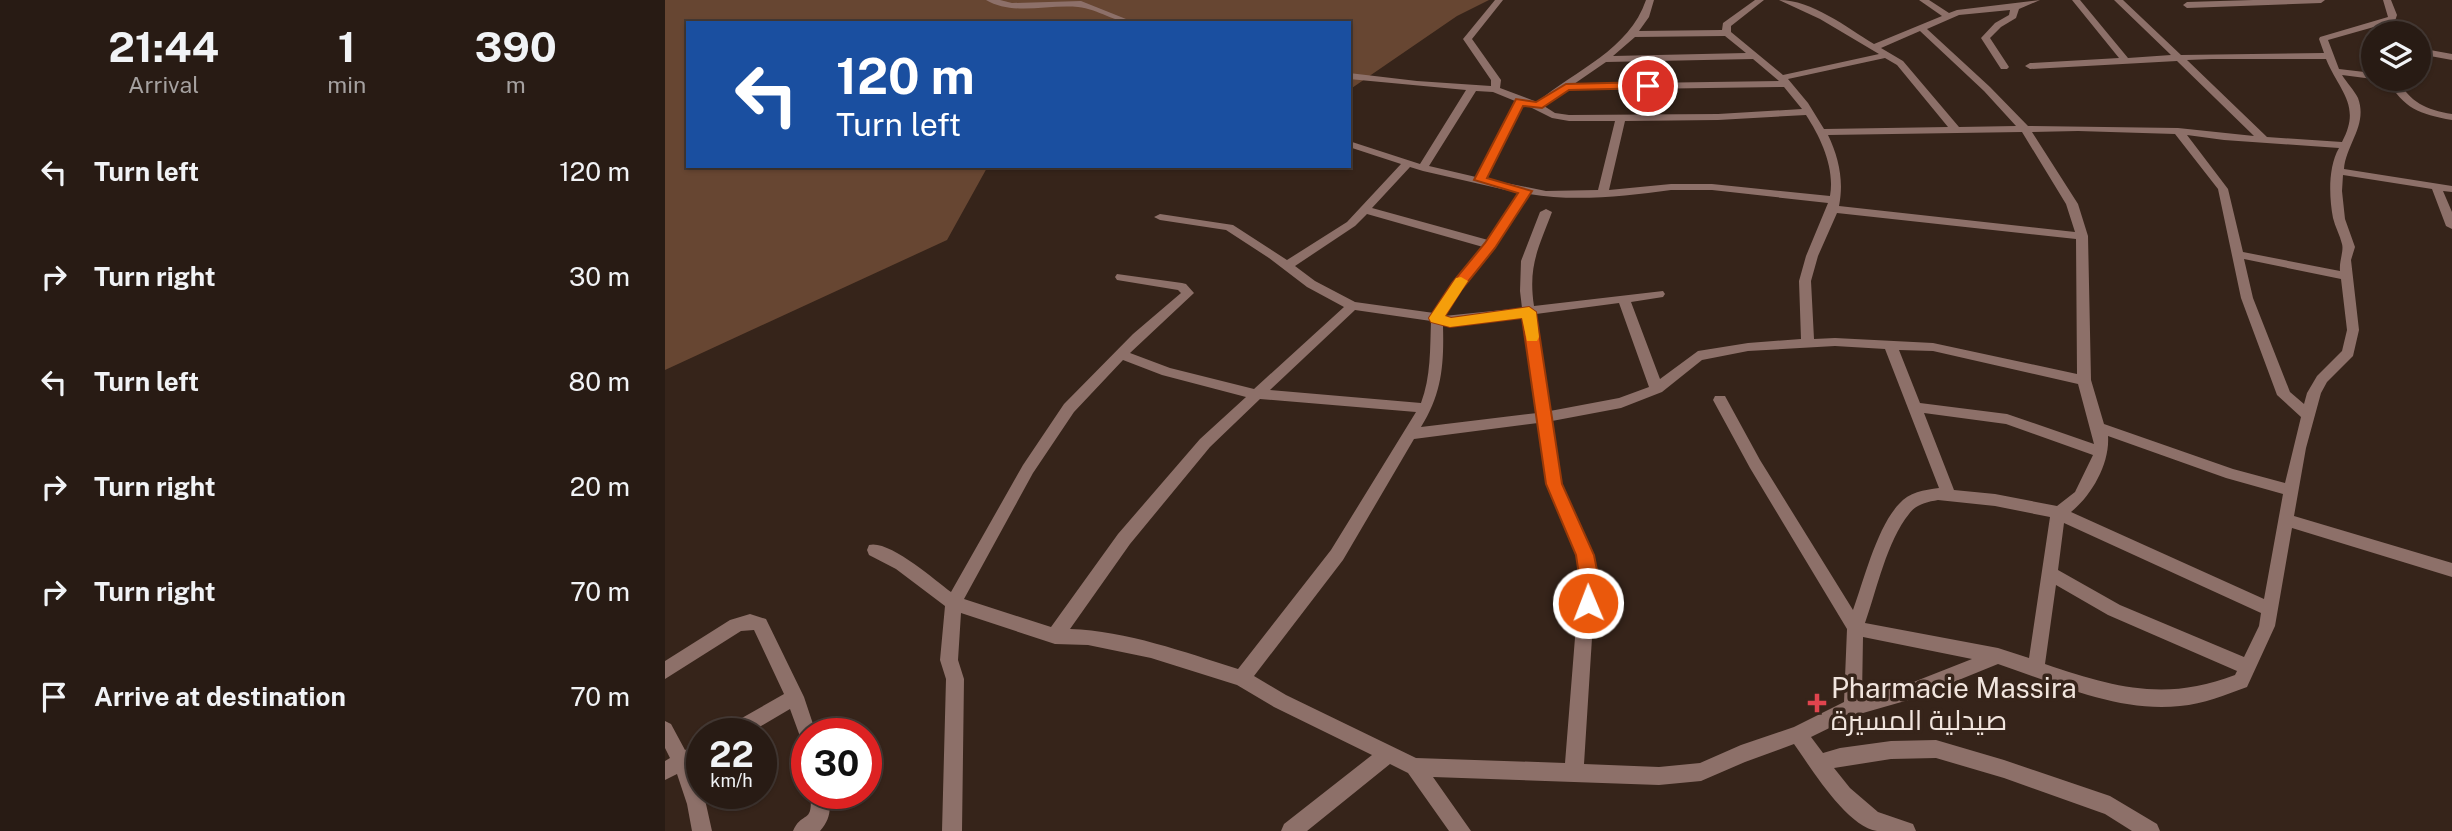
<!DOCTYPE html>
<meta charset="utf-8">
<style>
:root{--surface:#281b14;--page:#30241d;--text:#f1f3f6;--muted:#a5a1a0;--line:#443934}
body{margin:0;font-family:"Public Sans",Cairo,sans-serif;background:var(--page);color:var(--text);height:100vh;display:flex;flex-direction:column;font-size:26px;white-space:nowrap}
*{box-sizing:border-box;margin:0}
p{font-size:23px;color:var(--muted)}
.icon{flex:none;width:38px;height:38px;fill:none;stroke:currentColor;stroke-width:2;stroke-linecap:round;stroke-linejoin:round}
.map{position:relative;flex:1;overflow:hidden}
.drawer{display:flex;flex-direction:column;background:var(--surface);width:665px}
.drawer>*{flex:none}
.top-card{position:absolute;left:21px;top:21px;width:665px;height:147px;border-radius:0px;box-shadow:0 2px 5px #0004,0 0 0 2px var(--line);background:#1a4fa0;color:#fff;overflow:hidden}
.fabs{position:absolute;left:1696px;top:21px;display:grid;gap:14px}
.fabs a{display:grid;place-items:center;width:70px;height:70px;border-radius:50%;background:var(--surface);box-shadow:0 2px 5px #0004,0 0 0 2px var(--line);font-size:35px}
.speed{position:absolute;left:21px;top:718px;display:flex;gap:14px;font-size:35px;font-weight:700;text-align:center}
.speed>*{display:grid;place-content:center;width:91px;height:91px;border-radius:50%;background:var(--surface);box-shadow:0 2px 5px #0004,0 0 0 2px var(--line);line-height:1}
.speed small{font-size:18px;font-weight:400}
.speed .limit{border:10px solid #d22;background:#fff;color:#111}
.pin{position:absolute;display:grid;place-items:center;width:60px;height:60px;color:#fff;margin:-30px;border:4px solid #fff;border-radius:50%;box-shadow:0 2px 7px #0007}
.me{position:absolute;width:77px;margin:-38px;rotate:359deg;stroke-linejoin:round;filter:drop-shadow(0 0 5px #0008)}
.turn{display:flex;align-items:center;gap:24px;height:147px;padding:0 35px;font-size:32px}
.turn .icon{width:91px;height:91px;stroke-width:2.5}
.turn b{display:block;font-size:49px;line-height:60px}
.eta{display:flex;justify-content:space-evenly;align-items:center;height:119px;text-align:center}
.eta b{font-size:42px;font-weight:700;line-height:49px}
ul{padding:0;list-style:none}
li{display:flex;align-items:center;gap:21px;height:105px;padding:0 35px}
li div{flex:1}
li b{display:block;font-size:26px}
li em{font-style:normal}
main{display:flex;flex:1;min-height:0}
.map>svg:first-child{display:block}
.green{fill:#674632}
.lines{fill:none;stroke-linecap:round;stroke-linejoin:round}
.street{fill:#8d7069;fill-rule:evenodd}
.route{fill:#ea580c;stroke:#983908;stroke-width:2}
.slow{fill:#f59e0b}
.health-dot{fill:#e0444e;stroke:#36241a;stroke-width:2.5}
.labels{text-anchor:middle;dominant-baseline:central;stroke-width:7;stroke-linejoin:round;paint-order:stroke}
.near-poi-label{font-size:28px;fill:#f1e5de;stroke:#36241a;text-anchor:start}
</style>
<main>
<section class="drawer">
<div class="eta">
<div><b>21:44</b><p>Arrival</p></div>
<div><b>1</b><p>min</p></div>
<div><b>390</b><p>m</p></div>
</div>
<ul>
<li><svg class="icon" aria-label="left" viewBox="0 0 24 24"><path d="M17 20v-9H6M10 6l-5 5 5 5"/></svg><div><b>Turn left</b></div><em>120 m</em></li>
<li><svg class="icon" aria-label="right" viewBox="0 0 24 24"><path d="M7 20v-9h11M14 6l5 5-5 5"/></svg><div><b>Turn right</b></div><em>30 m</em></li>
<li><svg class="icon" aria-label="left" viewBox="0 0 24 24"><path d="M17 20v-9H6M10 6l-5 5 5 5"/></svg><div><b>Turn left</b></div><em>80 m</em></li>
<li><svg class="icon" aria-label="right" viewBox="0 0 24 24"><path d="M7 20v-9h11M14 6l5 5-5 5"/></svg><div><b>Turn right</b></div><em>20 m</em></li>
<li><svg class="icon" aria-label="right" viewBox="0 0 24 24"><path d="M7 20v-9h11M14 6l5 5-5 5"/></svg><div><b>Turn right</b></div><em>70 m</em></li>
<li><svg class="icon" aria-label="arrive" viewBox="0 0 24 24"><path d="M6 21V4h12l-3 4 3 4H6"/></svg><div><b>Arrive at destination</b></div><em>70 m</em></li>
</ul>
</section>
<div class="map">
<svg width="1787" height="831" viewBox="0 0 1787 831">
<rect width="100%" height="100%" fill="#36241a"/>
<path class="green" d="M0,0h824l-32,16 -108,74v-67h-661v143h300l-41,74 -282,130z"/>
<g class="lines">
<path class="street" d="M321,0h14l12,3 69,-2 55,22c-21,0 -38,-14 -58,-16 -30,-3 -65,9 -92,-7z
M830,0h8l-31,39 29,41 -1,8 37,14c39,-32 92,-52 109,-102h8l-5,17 -10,14 83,-1 1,-7 32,-23h9l-33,26v6l52,43 96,-21 -59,-35 -41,-19c33,0 67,27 95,44l68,-28 -23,-16h10l20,13 8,-3 83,-10 -21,9 -3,9 -15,9 -11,11 19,29 -2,2h-6l-20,-31 14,-15 14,-8 1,-5 -51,5 -32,14 63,58 38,39 150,2 76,8 -77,-75 -147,8 -5,-3 5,-3 89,-5 -47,-58h8l48,58 43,-3 -57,-55h9l58,55 143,-2 -5,-14 1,-2 68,-20 -5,-17h8l6,15 -2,6 -67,19 11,29 34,4v6l-31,-4c5,8 12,15 16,23 10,27 -12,46 -14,71l108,17v6l-9,-1 9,21v17l-6,-3 -14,-37 -89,-14 -1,16 3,28 10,28 -4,13 8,70 -6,26 -26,26 -6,11 -15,55 -12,68 158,47v14l-160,-49 -17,98 -28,61c-22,8 -43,17 -67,19 -61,7 -125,-23 -182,-42l-86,35 -56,16 -45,22 12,16 17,-5 51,-7 45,-1 68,20 106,36 47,28 3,7h-28l-27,-17 -101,-36 -68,-20 -45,1 -57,9 16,20 28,24 35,12 3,7c-13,0 -27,0 -39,0 -30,-4 -66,-63 -83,-87l-49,18 -44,19 -42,4 -226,-8 38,54h-22l-41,-58 -18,-9 -83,67h-26l3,-7 88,-69 -98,-48 -37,-22 -86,-27 -63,-13 -33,-1 -94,-31 -3,47 6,19 -2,152h-20l4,-152 -6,-19 5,-54 -49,-37 -27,-14 -2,-5 2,-5c19,-6 66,35 82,47l72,-127 41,-61 69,-70 48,-41 -3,-3 -61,-10 -2,-3 2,-3 65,9 4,1 8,9 -64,60 40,15 84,21 90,-82 -37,-20 -38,-29 -43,-28 -66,-10 -6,-3 6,-3 73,11 54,35 60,-38 54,-58 -52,-17v-6l71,23 46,-74 -117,-11v-6l68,8 74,5v-6l-28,-41zM1255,31l64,60 32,35 -57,1 -56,-66 -22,-13zM1060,36l21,17 -133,3 22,-19zM1220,58l12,7 51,62 -124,2 -16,-26 -20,-24zM1088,59l26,22 -205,3 32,-22zM1547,59h114c13,32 36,46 16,83l-75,-5 -80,-77zM1119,87l18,22 -84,5 -149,1 -14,-2 -11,-7 21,-16zM811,91l17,1 22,9 -39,76 -47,-11zM859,104l28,14 17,3h46l-17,69 -52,1 -60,-12zM1141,115c15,23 29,53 24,81l-118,-12h-41l-62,6 16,-69 93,-1zM1413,131l97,3 43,55 23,109 36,97 24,22 -16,66 -52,-14 -129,-45 -13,-44 -3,-144 -10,-32 -46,-72zM1357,132l44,72 9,28 -236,-26c5,-25 0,-48 -11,-71zM1522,135l37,5 115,8c-11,19 -10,49 -6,70 2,9 7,17 9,26 2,7 -3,17 -2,27l-97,-19 -15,-63zM745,167l13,4 96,22 -31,47 -116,-32zM1006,190h41l116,13 -22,53 -7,25 2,58 -53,4 -50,8 -38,28 -29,-77 32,-5 2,-3 -2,-3 -129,15c-6,-40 4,-57 18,-94l-6,-3 -6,3 -19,49 -1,30 2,17 -78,8 18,-28 33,-40 34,-54c47,8 96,2 142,-4zM1172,213l239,26 1,135 -144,-31 -98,-5 -21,1 -3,-58 7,-25zM702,214l116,33 -30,36 -19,30 -79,-11 -40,-21 -20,-15 60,-40zM1579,259l97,20 6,51 -5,21 -25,25 -10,17 -3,11 -14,-12 -37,-94zM954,303l30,84 -30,11 -69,13 -14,-97zM690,310l76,11c-1,27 0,56 -10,82l-151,-13zM858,316l14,97 -116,14c21,-34 23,-62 22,-101zM1170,346l50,3 54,139c-15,2 -30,4 -40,16 -22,23 -35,76 -46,106l-93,-150 -35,-64h-10l-2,4 37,68 97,161 -3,73 -50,25 -53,18 -41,18 -41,4 -75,-3 12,-189 -3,-20 -32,-71 -9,-63 69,-13 41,-16 40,-32 46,-9zM1234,350l34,1 145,33 16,60 -87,-30 -87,-11zM458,360l39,15 84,22 -46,42 -82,95 -67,93 -87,-28 69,-126 41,-61zM595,399l156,13 -85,138 -93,119c-54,-17 -111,-38 -168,-40l60,-85 80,-97zM1259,413l82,11 87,31 -18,37 -18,14 -62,-12 -41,-4zM873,423l9,61 30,71 3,20 -15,188 -149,-5 -130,-63 -32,-19 89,-116 71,-121zM1443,436l118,42 57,16 -19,105 -193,-87c21,-17 39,-49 37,-76zM1273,500l57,6 55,11 -21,141 -31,-10 -133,-25c12,-34 22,-82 44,-109 7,-10 18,-12 29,-14zM1399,523l197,90 -2,13 -15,31 -124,-52 -62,-35zM1391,585l52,30 129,56 -2,4c-70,27 -122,12 -190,-11zM1198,637l109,22 -61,24 -49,13z
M1588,0h72l-4,3 -134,5 -4,-3 4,-3z
M1754,48l33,6v6l-33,-6z
M1722,79h10c13,23 29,31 55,35v6c-33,-6 -48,-11 -65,-41z
M85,614l16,5 38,78 12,36h-9v9l-6,-3 -11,-30 -41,24h-26l3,-6 58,-33 -30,-64 -13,1 -76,48v-18l65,-41z
M0,721l6,3 14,26 17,-8v19l-10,5 14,38 6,27h-20l-5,-27 -10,-30 -12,6v-19l5,-3 -5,-10z
M145,793h18c3,16 3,25 -8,38h-27c9,-21 21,-6 17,-38z"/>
</g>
<path class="route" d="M983,82l6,4 -2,2 -83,2 -27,18 -19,-2 -36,72 45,13 -37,57 -33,41 -17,27 6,2 78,-11 7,5 26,172 32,71 4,20 -1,28 -3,5 -6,3 -7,-3 -3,-5 1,-28 -3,-20 -30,-71 -24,-166 -72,9 -19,-5 -2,-4 23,-35 33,-40 33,-50 -44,-13 42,-81 20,3 30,-18z"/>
<path class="slow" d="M796,277l7,4 -23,35 6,2 78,-11 7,5 3,25 -2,4h-10l-5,-23 -72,9 -19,-5 -2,-4 2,-3 25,-37z"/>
<path class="health-dot" d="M1148.5 692.5h7v7h7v7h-7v7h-7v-7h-7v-7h7z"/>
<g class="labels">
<g class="near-poi-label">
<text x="1166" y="687">Pharmacie Massira<tspan x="1166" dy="32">صيدلية المسيرة</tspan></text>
</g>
</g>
</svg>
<div class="fabs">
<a><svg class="icon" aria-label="layers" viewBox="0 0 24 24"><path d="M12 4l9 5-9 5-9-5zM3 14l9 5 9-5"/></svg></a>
</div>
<div class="speed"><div>22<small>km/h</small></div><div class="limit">30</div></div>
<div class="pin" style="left:983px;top:86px;background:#d93025"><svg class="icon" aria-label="arrive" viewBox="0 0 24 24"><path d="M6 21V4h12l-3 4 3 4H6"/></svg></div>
<svg class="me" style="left:923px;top:603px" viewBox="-20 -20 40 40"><circle r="17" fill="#ea580c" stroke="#fff" stroke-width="3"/><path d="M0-11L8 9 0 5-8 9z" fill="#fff"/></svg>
<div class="top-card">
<div class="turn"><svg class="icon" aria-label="left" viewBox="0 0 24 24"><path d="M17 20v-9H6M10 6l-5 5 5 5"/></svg><div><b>120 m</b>Turn left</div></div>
</div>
</div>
</main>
